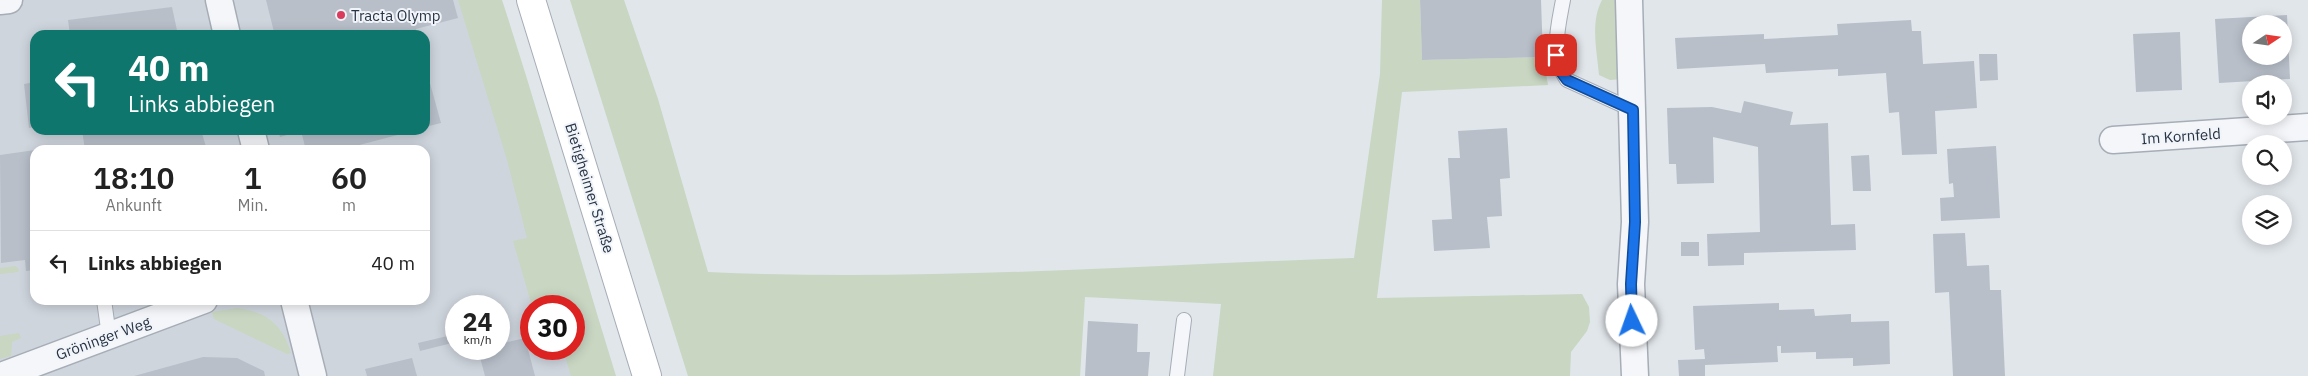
<!DOCTYPE html>
<html lang="de">
<meta charset="utf-8">
<style>
:root{--surface:#fff;--page:#f2f2f2;--text:#222;--muted:#767676;--line:#e0e0e0}
body{margin:0;font-family:"IBM Plex Sans",sans-serif;background:var(--page);color:var(--text);height:100vh;display:flex;flex-direction:column;font-size:19px;white-space:nowrap}
*{box-sizing:border-box;margin:0}
p{font-size:16px;color:var(--muted)}
.icon{flex:none;width:28px;height:28px;fill:none;stroke:currentColor;stroke-width:2;stroke-linecap:round;stroke-linejoin:round}
.map{position:relative;flex:1;overflow:hidden}
.side{position:absolute;left:30px;top:145px;width:400px;height:160px;display:flex;flex-direction:column;background:var(--surface);border-radius:15px;box-shadow:0 2px 12px #0003}
.side>*{flex:none}
.hud{position:absolute;left:30px;top:30px;width:400px;height:105px;border-radius:15px;box-shadow:0 2px 12px #0003;background:#0f766e;color:#fff;overflow:hidden}
.needle{width:32px;rotate:77deg}
.controls{position:absolute;left:2242px;top:15px;display:grid;gap:10px}
.controls a{display:grid;place-items:center;width:50px;height:50px;border-radius:50%;background:var(--surface);box-shadow:0 2px 12px #0003;font-size:25px}
.speed{position:absolute;left:445px;top:295px;display:flex;gap:10px;font-size:25px;font-weight:700;text-align:center}
.speed>*{display:grid;place-content:center;width:65px;height:65px;border-radius:50%;background:var(--surface);box-shadow:0 2px 12px #0003;line-height:1}
.speed small{font-size:12px;font-weight:400}
.speed .limit{border:8px solid #d22;background:#fff;color:#111}
.pin{position:absolute;display:grid;place-items:center;width:42px;height:42px;color:#fff;margin:-21px;border-radius:10px;box-shadow:0 2px 8px #0006}
.me{position:absolute;width:55px;margin:-28px;rotate:357deg;stroke-linejoin:round;filter:drop-shadow(0 0 4px #0008)}
.turn{display:flex;align-items:center;gap:18px;height:105px;padding:0 15px;font-size:22px}
.turn .icon{width:65px;height:65px;stroke-width:2.5}
.turn b{display:block;font-size:35px;line-height:42px}
.eta{display:flex;justify-content:space-evenly;align-items:center;height:85px;text-align:center}
.eta b{font-size:30px;font-weight:600;line-height:35px}
ul{padding:0;list-style:none}
li{display:flex;align-items:center;gap:15px;height:65px;padding:0 15px;border-top:1px solid var(--line)}
li div{flex:1}
li b{display:block;font-size:19px}
li em{font-style:normal}
.map>svg:first-child{display:block}
.built{fill:#cfd5dd;fill-rule:evenodd}
.green{fill:#c8d6c2}
.building{fill:#b8bfc9;fill-rule:evenodd}
.lines{fill:none;stroke-linecap:round;stroke-linejoin:round}
.lane-casing{stroke:#a6adb6;stroke-width:16}
.street-casing{stroke:#a6adb6;stroke-width:29}
.secondary-casing{stroke:#a6adb6;stroke-width:30}
.lane{stroke:#f4f6f9;stroke-width:14}
.street{stroke:#f4f6f9;stroke-width:26}
.secondary{stroke:#fff;stroke-width:28}
.route-casing{stroke:#114b97;stroke-width:12}
.route{stroke:#1a73e8;stroke-width:9}
.poi-dot{fill:#da3c5d;stroke:#f1f4f8;stroke-width:2}
.labels{text-anchor:middle;dominant-baseline:central;stroke-width:4;stroke-linejoin:round;paint-order:stroke}
.poi-label{font-size:15px;fill:#283445;stroke:#f1f4f8;text-anchor:start}
.street-label{font-size:15px;fill:#283445;stroke:#f1f4f8}
</style>
<div class="map">
<svg width="2308" height="376" viewBox="0 0 2308 376">
<rect width="100%" height="100%" fill="#e1e6eb"/>
<path class="built" d="M0,0h467l91,306h-27v43h41l8,27h-580zM35,35h390v95h-390zM35,150h390v150h-390zM456,306h43v43h-43z"/>
<path class="green" d="M458,0h44c41,125 75,251 114,376h-45l-8,-27h11v-43h-42l-19,-65 14,-3 -20,-78z
M570,0h54l34,99 50,173c215,10 430,-7 646,-14l26,-184 2,-74h38l2,60 121,-3 5,28 -146,7 -25,206 205,-4 7,13 1,15 -3,9 -16,21 -1,24h-357l8,-72 -136,-7 -5,79h-392z
M1602,0h18l3,79 -13,1 -11,-5c-2,-24 -9,-53 3,-75z
M15,266l4,3 -1,3 -18,2v-6z
M237,308c30,4 45,16 54,45l-4,1 -73,-35 -2,-7z
M19,333l2,5 -9,4 -1,14 -11,3v-23z"/>
<path class="building" d="M266,0h187l5,18 -42,11 2,6h-152l8,-3z
M1420,0h121l2,57 -121,3z
M172,7l6,28h-108l-2,-15z
M2287,15l3,64 -71,4 -4,-64zM2251,24h33v32h-33z
M1911,20l1,11h9l2,33 51,-3 3,47 -42,3 2,43 -35,1 -3,-43 -10,1 -3,-40 -48,3v-7l-72,4 -1,-9 -88,5 -2,-31 89,-4v5l74,-4 -1,-11z
M2180,32l2,58 -46,2 -3,-58z
M1979,54h18l1,26 -18,1z
M425,65l16,58 -16,4z
M35,82v45l-6,1 -5,-44z
M1744,101l49,11 -3,13 38,-2 3,102 24,-1 1,26 -112,3v12l-36,1 -1,-32 53,-2 -2,-85 -45,-10 1,46 -37,1 -1,-20h-7l-2,-56 45,-1 29,6z
M1507,128l3,50 -10,1 2,37 -15,1 3,31 -56,3 -2,-31 20,-1 -4,-61h12l-2,-27z
M82,130h119l6,20h-122z
M278,130h135v1l-73,19h-34l-5,-19 -21,6z
M1996,146l4,72 -59,3 -1,-23 14,-1 -1,-14 -4,1 -2,-35z
M35,150v120l-9,1 -1,-11 -24,3 -1,-108z
M1869,155l2,36h-18l-2,-35z
M1965,233l2,33 22,-1 1,25h11l4,86h-52l-4,-84 -14,1 -2,-59z
M1681,242h18v14h-18z
M1779,303v7l35,-1 1,7 36,-2v8l38,-1 1,43 -37,2v-8l-37,1v-7l-35,1v-7h-4l1,16 -73,3v11h-26l-1,-16 27,-1 -1,-10 -9,1 -2,-44z
M1088,321l50,3 -1,28h13l-2,24h-63z
M456,334v8l-36,9 -2,-8z
M525,338l10,38h-50l-7,-26 21,-1v-5z
M203,357l34,1 27,13 1,5h-131z
M412,358l5,18h-50l-2,-7z"/>
<g class="lines">
<defs>
<path id="lane" d="M1563,0c-5,27 -13,56 4,80l66,30
M104,300l5,36
M1177,376l7,-56"/>
<path id="street" d="M219,0l8,35
M1629,0l6,222 -4,62 4,92
M0,1l9,-1
M251,130l5,20
M2113,140l195,-13
M294,300l19,76
M1,376l203,-76"/>
<path id="secondary" d="M531,0l116,376"/>
</defs>
<use href="#lane" class="lane-casing"/>
<use href="#street" class="street-casing"/>
<use href="#secondary" class="secondary-casing"/>
<use href="#lane" class="lane"/>
<use href="#street" class="street"/>
<use href="#secondary" class="secondary"/>
</g>
<g class="lines">
<defs>
<path id="route" d="M1556,55l5,17 6,8 66,30 2,112 -4,62 1,37"/>
</defs>
<use href="#route" class="route-casing"/>
<use href="#route" class="route"/>
</g>
<circle class="poi-dot" cx="341" cy="15" r="5"/>
<g class="labels">
<g class="poi-label">
<text x="351" y="15">Tracta Olymp</text>
</g>
<g class="street-label">
<text transform="translate(2181 136) rotate(-4)">Im Kornfeld</text>
<text transform="translate(590 188) rotate(73)">Bietigheimer Straße</text>
<text transform="translate(103 338) rotate(-20)">Gröninger Weg</text>
</g>
</g>
</svg>
<div class="controls">
<a><svg class="needle" viewBox="-14 -14 28 28"><path d="M0-13l5 13h-10z" fill="#e53935"/><path d="M0 13l5-13h-10z" fill="#767676"/></svg></a>
<a><svg class="icon" aria-label="sound" viewBox="0 0 24 24"><path d="M4 9h4l5-4v14l-5-4H4zM17 9q2 3 0 6"/></svg></a>
<a><svg class="icon" aria-label="search" viewBox="0 0 24 24"><circle cx="10" cy="10" r="6"/><path d="M15 15l6 6"/></svg></a>
<a><svg class="icon" aria-label="layers" viewBox="0 0 24 24"><path d="M12 4l9 5-9 5-9-5zM3 14l9 5 9-5"/></svg></a>
</div>
<div class="speed"><div>24<small>km/h</small></div><div class="limit">30</div></div>
<div class="pin" style="left:1556px;top:55px;background:#d93025"><svg class="icon" aria-label="arrive" viewBox="0 0 24 24"><path d="M6 21V4h12l-3 4 3 4H6"/></svg></div>
<svg class="me" style="left:1632px;top:321px" viewBox="-20 -20 40 40"><circle r="19" fill="#fff"/><path d="M0-13L10 11 0 6-10 11z" fill="#1a73e8"/></svg>
<div class="hud">
<div class="turn"><svg class="icon" aria-label="left" viewBox="0 0 24 24"><path d="M17 20v-9H6M10 6l-5 5 5 5"/></svg><div><b>40 m</b>Links abbiegen</div></div>
</div>
<section class="side">
<div class="eta">
<div><b>18:10</b><p>Ankunft</p></div>
<div><b>1</b><p>Min.</p></div>
<div><b>60</b><p>m</p></div>
</div>
<ul>
<li><svg class="icon" aria-label="left" viewBox="0 0 24 24"><path d="M17 20v-9H6M10 6l-5 5 5 5"/></svg><div><b>Links abbiegen</b></div><em>40 m</em></li>
</ul>
</section>
</div>
